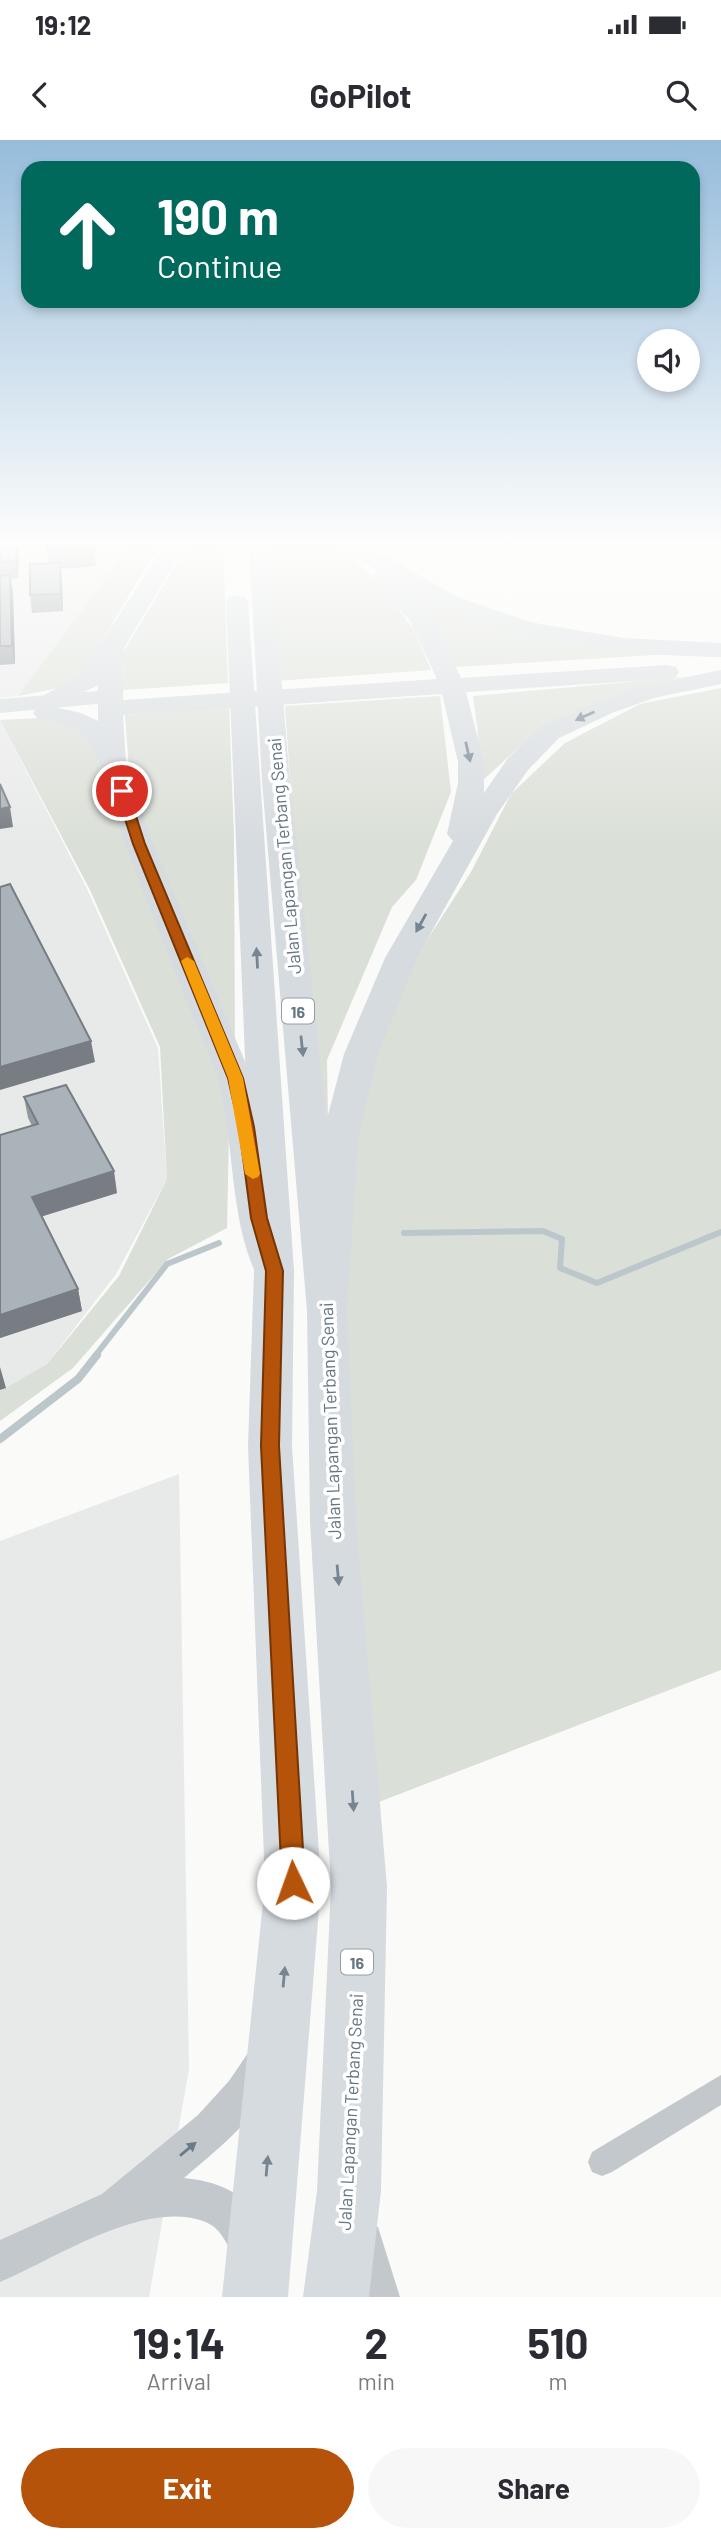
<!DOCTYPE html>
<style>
:root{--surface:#fff;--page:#f7f7f7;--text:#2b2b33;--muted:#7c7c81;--accent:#b45309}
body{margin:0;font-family:Barlow,sans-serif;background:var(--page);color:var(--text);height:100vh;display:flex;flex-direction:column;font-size:26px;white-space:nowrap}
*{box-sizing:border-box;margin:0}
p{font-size:23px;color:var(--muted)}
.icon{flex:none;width:38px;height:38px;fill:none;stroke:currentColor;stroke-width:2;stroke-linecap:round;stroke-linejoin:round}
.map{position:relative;height:2157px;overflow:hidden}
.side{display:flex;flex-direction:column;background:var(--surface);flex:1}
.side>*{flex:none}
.banner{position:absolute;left:21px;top:21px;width:679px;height:147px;border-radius:21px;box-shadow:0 4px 10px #0003;background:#00695c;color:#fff;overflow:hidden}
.buttons{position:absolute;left:637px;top:189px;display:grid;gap:14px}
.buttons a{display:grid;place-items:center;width:63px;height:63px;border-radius:50%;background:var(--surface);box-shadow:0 4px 10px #0003;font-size:35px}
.pin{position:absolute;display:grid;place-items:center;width:60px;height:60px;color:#fff;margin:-30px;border:4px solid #fff;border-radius:50%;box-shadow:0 2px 7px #0007}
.me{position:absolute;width:77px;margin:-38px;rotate:357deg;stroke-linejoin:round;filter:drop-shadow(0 0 5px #0008)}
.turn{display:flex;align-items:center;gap:24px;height:147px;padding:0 21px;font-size:32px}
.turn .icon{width:91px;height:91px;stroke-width:2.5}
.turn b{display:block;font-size:49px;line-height:60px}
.eta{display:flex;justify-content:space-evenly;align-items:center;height:119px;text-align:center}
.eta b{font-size:42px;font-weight:700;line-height:49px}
.button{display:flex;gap:14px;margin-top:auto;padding:14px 21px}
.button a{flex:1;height:80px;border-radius:42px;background:var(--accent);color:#fff;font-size:28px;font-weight:700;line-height:80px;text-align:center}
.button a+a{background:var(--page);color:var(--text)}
.status{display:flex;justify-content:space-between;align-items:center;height:49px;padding:0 35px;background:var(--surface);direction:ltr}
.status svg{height:19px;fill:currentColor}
header{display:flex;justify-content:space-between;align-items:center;height:91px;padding:0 21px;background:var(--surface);font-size:32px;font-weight:700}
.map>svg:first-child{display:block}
.built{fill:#e8e9e9}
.green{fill:#dadfd7}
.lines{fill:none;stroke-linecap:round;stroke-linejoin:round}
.stream-far1{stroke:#bbc7cb;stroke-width:6}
.stream{stroke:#bbc7cb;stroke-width:8}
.pedestrian{fill:#c3c8cc;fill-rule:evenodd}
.minor{fill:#c3c8cc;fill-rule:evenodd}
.secondary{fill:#d6dbdf;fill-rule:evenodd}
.trunk{fill:#d6dbdf;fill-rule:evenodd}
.motorway{fill:#d6dbdf;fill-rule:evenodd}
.wall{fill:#929a9f}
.shaded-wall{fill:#777d82}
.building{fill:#aab3b9;stroke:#777d82;stroke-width:2}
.oneway{fill:#768591}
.oneway2{fill:#6a7a87}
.route{fill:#b45309;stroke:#753606;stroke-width:2}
.slow{fill:#f59e0b}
.labels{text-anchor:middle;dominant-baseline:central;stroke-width:7;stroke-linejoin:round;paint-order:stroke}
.shield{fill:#fff;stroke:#939fa8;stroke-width:2}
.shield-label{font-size:16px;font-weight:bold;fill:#657683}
.street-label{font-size:18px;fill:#657683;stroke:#fff}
</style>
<div class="status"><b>19:12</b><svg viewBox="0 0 49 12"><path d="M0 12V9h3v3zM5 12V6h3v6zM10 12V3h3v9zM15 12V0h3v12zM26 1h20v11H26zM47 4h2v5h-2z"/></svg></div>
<header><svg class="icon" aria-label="back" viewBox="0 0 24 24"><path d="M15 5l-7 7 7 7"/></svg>GoPilot<svg class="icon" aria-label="search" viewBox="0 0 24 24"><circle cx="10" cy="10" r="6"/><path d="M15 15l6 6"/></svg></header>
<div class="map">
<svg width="721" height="2157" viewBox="0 0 721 2157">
<rect width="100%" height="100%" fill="#fafaf8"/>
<path class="built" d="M0,406h122v10l-104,140 -18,2z
M0,580l88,171 70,157 9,131 -51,95 -69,90 -47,27z
M179,1334l10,595 -40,228h-149v-756z"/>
<path class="green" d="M122,406h36l-77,131 -16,10 -47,9 104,-140z
M187,406h36l5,137 -105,7 1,-39z
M272,406h65l43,38 34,46 17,40 -156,11z
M403,447l57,26 212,41 -217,13z
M683,537l-75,21 -76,37 -52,48 -2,-50 -5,-37z
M721,548v982l-350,135 -33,-528 6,-129 48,-154 79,-122 40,-78 54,-51 75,-39z
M440,556l11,96 -35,88 -24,27 -65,153 1,60 -2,6 -12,-5 -29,-415z
M229,567l5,129 1,223 -104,-264 -6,-80z
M59,577l32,17 131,340 7,55 -2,99 -59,31 -95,109 -73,53v-30l47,-27 72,-88 48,-97 -7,-132 -70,-157 -90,-170z"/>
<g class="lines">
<path class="stream-far1" d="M404,1093l139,-2 19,8 -2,29 37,15 124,-51
M95,1216l72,-92 52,-21"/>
<path class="stream" d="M0,1299l78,-60 19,-24"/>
<path class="pedestrian" d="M721,1935v30l-109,67 -10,4 -10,-4 -4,-10 4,-10z"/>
<path class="minor" d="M262,1908l14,5 5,14c-19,47 -59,79 -97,111 44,4 71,22 88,63l-6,15 -15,6c-4,-2 -12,-4 -15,-7 -13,-12 -12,-26 -33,-34 -61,-21 -148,38 -203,61v-42l102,-46 96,-79 31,-34 19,-28z
M363,2081l15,6 22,70h-42l-16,-55 6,-15z"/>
<path class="secondary" d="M110,550l8,2 3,5 -3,5 -118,11v-14z"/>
<path class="trunk" d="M249,406h21l20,235 57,530 9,210 31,366 -6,304 -12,106h-66l14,-106 14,-304 -21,-366 -3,-210 -45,-530z
M237,455l8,2 3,5 46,669 -2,175 29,437 -33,414h-66l43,-414 -17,-437 6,-175 -28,-669 3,-5z"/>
<path class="motorway" d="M164,406h21l-61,102 -1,52 314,-21 -27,-58 -39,-44 7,-6 -30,-18 -3,-5 2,-2h20l91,51 72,25 93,16 98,5v14c-111,-2 -221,-16 -319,-71l30,33 29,59 206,-13 9,2 3,5 -3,5 -9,2 -201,13 18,70v31l24,-35 33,-32 53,-23 45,-16 82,-17v14l-67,14 -42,15 -53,25 -31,32 -31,44 -80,144 -39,96 -20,84 -11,173 -6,11 -14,4 -14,-4 -6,-11 15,-173 22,-84 41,-96 68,-117 -6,-7 11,-51v-21l-16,-68 -319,21 3,49 27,80 99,234 12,49 14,91 16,53 -6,10 -14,4 -14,-4c-31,-54 -25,-140 -42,-202 -7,-23 -19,-46 -28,-69 -21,-55 -44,-109 -64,-163 -13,-35 -17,-80 -41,-110 -11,-14 -31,-14 -48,-19l-4,-5 4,-5 8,-2 -5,-6 4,-5 35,-18zM98,545v36l-17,-8 -26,-6z"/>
</g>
<path class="wall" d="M0,406h19l-1,32 -7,1 2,13 2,72 -15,1z
M47,406h47l2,20 -35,3 1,11 1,31 -31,2 -2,-18 19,-32z
M24,957l93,96 -75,23 36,73 4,22 -82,27 32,-212 -4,-8z"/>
<path class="shaded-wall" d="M16,406h3l-1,32 -2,-17z
M60,423l2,17 1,31 -2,-17z
M10,435l3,17 2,72 -3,-18z
M10,667l3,20 -13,2v-20z
M91,901l4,21 -95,28v-23z
M114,1031l3,22 -80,25 -5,-21z
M78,1149l4,22 -82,27v-23z
M0,1227l6,21 -6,2z"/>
<path class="building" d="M0,406h16v15l-16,1z
M47,406h47v3l-46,3z
M60,423l1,31 -31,1v-31z
M10,435l2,71h-12v-70z
M0,644l10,23 -10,2z
M10,744l81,157 -91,26v-180z
M66,945l48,86 -82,26 46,92 -78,26v-180l38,-11 -14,-27z"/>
<defs><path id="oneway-solid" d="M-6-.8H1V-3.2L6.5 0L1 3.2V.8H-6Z" transform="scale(1.75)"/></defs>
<g class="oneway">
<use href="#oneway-solid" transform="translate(585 576) rotate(156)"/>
<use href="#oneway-solid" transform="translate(468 612) rotate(77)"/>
<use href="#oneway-solid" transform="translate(421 783) rotate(119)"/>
<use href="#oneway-solid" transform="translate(257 818) rotate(-93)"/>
<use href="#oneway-solid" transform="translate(302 906) rotate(84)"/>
<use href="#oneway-solid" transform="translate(338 1435) rotate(85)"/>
<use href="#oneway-solid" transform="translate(353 1661) rotate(86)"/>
<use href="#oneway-solid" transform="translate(284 1837) rotate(-85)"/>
<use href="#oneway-solid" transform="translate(267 2026) rotate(-85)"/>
</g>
<use class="oneway2" href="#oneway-solid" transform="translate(188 2009) rotate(-40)"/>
<linearGradient id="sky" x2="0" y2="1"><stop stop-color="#96bcdc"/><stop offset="0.57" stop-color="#fdfdfc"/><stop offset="1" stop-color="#fdfdfc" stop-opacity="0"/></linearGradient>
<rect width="721" height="707" fill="url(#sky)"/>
<path class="route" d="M122,648l6,3 17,53 98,234 11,49 13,91 16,53 -4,175 26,437 -4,8 -8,4 -8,-4 -3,-8 -21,-437 5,-175 -15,-53 -12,-91 -11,-49 -95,-234 -17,-53z"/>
<path class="slow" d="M187,817l7,4 49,117 17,96 -2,3 -5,2 -8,-5 -17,-96 -47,-117z"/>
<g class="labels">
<g class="shield">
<rect x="282" y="858.5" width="32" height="25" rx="5"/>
<rect x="341" y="1809.5" width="32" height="25" rx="5"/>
</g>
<g class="shield-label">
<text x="298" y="871">16</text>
<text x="357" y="1822">16</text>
</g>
<g class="street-label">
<text transform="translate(284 716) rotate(-95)">Jalan Lapangan Terbang Senai</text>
<text transform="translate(330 1281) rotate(-92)">Jalan Lapangan Terbang Senai</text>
<text transform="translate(350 1972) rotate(-87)">Jalan Lapangan Terbang Senai</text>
</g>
</g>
</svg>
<div class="buttons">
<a><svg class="icon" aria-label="sound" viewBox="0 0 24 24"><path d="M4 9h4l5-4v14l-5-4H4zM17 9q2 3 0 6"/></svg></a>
</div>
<div class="pin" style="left:122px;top:651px;background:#d93025"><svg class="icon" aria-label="arrive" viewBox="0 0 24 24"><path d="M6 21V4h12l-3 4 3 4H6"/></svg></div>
<svg class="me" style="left:293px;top:1743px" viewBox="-20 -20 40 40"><circle r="19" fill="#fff"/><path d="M0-13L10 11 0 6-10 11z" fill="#b45309"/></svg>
<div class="banner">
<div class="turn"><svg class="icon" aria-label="ahead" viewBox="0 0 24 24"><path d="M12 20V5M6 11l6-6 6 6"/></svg><div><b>190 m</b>Continue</div></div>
</div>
</div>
<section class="side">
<div class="eta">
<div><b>19:14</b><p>Arrival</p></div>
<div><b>2</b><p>min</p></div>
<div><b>510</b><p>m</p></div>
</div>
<div class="button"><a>Exit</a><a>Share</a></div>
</section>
